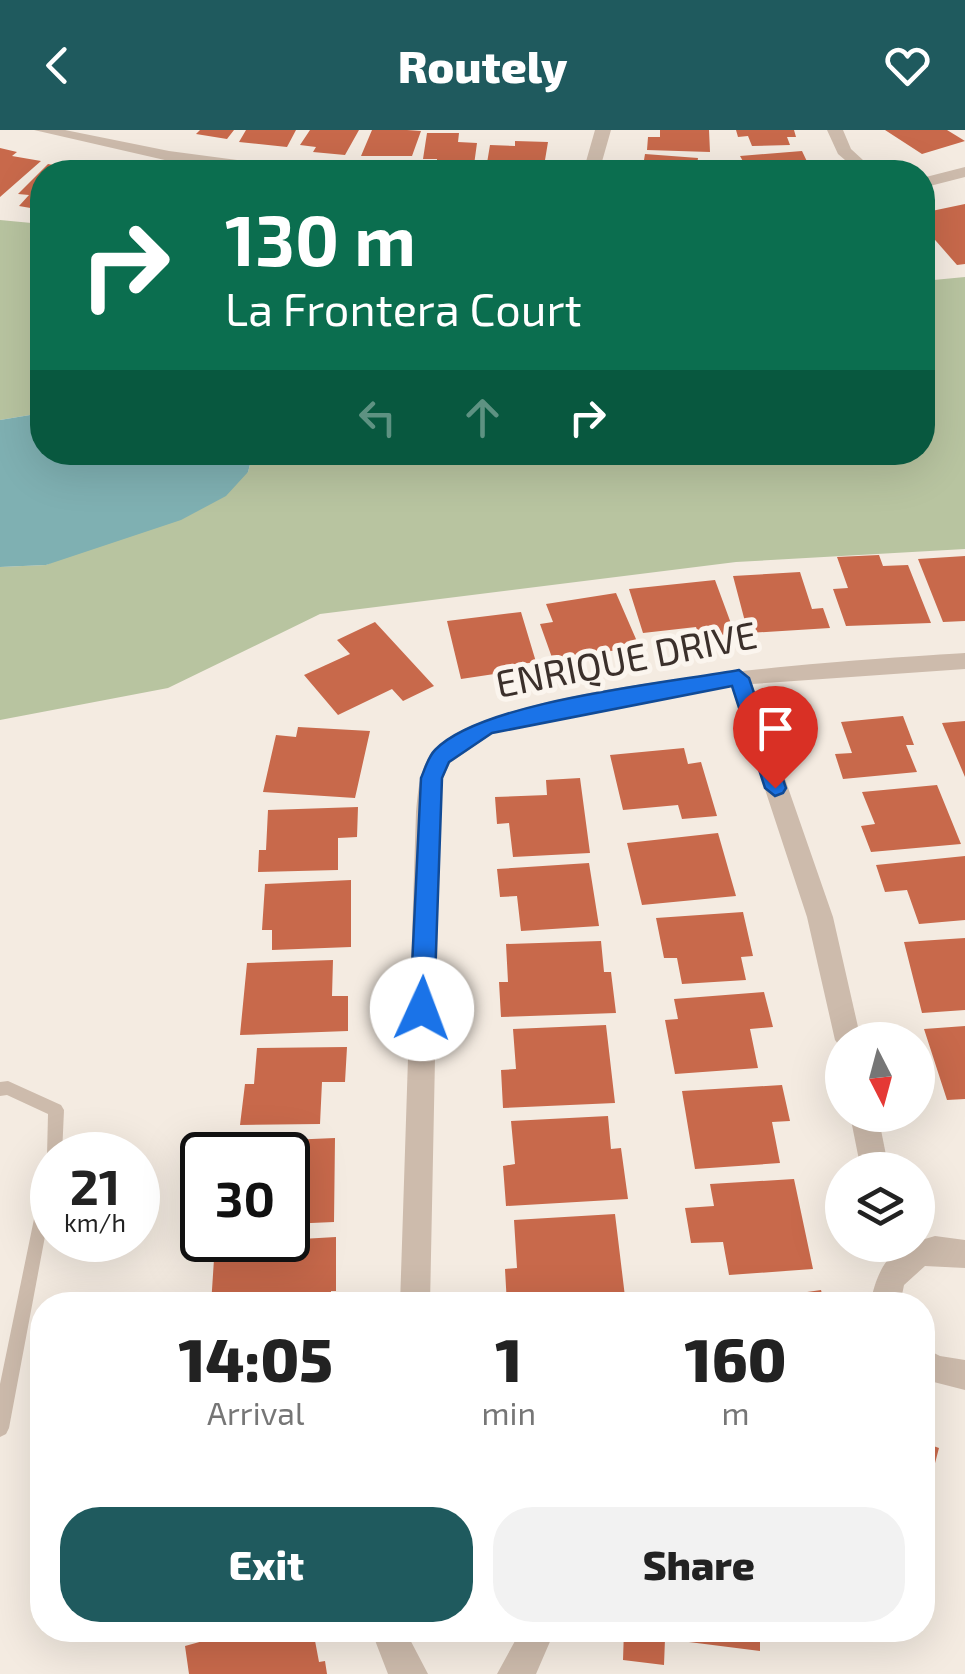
<!DOCTYPE html>
<style>
:root{--surface:#fff;--page:#f2f2f2;--text:#222;--muted:#767676;--accent:#1f5a5e}
body{margin:0;font-family:"Exo 2",sans-serif;background:var(--page);color:var(--text);height:100vh;display:flex;flex-direction:column;font-size:38px;white-space:nowrap}
*{box-sizing:border-box;margin:0}
p{font-size:32px;color:var(--muted)}
.icon{flex:none;width:55px;height:55px;fill:none;stroke:currentColor;stroke-width:2;stroke-linecap:round;stroke-linejoin:round}
.map{position:relative;flex:1;overflow:hidden}
.panel{position:absolute;left:30px;top:1162px;width:905px;height:350px;display:flex;flex-direction:column;background:var(--surface);border-radius:40px;box-shadow:0 10px 40px #0002}
.panel>*{flex:none}
.banner{position:absolute;left:30px;top:30px;width:905px;height:305px;border-radius:40px;box-shadow:0 10px 40px #0002;background:#0b6e4f;color:#fff;overflow:hidden}
.needle{width:65px;rotate:174deg}
.tools{position:absolute;left:825px;top:892px;display:grid;gap:20px}
.tools a{display:grid;place-items:center;width:110px;height:110px;border-radius:50%;background:var(--surface);box-shadow:0 10px 40px #0002;font-size:50px}
.speed{position:absolute;left:30px;top:1002px;display:flex;gap:20px;font-size:50px;font-weight:700;text-align:center}
.speed>*{display:grid;place-content:center;width:130px;height:130px;border-radius:50%;background:var(--surface);box-shadow:0 10px 40px #0002;line-height:1}
.speed small{font-size:25px;font-weight:400}
.speed .limit{border:5px solid #111;border-radius:15px;background:#fff;color:#111}
.pin{position:absolute;display:grid;place-items:center;width:85px;height:85px;color:#fff;margin:-102px -42px;border-radius:50% 50% 50% 0;rotate:-45deg;box-shadow:0 0 10px #0007}
.pin .icon{rotate:45deg}
.me{position:absolute;width:110px;margin:-55px;rotate:2deg;stroke-linejoin:round;filter:drop-shadow(0 0 8px #0008)}
.turn{display:flex;align-items:center;gap:35px;height:210px;padding:0 30px;font-size:45px}
.turn .icon{width:130px;height:130px;stroke-width:2.5}
.turn b{display:block;font-size:70px;line-height:85px}
.lanes{display:flex;align-items:center;height:95px;padding:0 30px;background:#0003;justify-content:center;gap:50px;direction:ltr}
.lanes .off{opacity:.35}
.eta{display:flex;justify-content:space-evenly;align-items:center;height:170px;text-align:center}
.eta b{font-size:60px;font-weight:800;line-height:70px}
.action{display:flex;gap:20px;margin-top:auto;padding:20px 30px}
.action a{flex:1;height:115px;border-radius:40px;background:var(--accent);color:#fff;font-size:40px;font-weight:800;line-height:115px;text-align:center}
.action a+a{background:var(--page);color:var(--text)}
header{display:flex;justify-content:space-between;align-items:center;height:130px;padding:0 30px;background:var(--accent);color:#fff;font-size:45px;font-weight:800}
.map>svg:first-child{display:block}
.green{fill:#b8c4a0}
.water{fill:#7fb0b2}
.building{fill:#c8694b}
.lines{fill:none;stroke-linecap:round;stroke-linejoin:round}
.service{fill:#cdbbac;fill-rule:evenodd}
.minor{fill:#cdbbac;fill-rule:evenodd}
.route{fill:#1a73e8;stroke:#114b97;stroke-width:2.5}
.labels{text-anchor:middle;dominant-baseline:central;stroke-width:10;stroke-linejoin:round;paint-order:stroke}
.street-label{font-size:38px;fill:#3b302b;stroke:#fbf5ee}
</style>
<header><svg class="icon" aria-label="back" viewBox="0 0 24 24"><path d="M15 5l-7 7 7 7"/></svg>Routely<svg class="icon" aria-label="heart" viewBox="0 0 24 24"><path d="M12 20l-8-8c-3-5 5-10 8-4 3-6 11-1 8 4z"/></svg></header>
<div class="map">
<svg width="965" height="1544" viewBox="0 0 965 1544">
<rect width="100%" height="100%" fill="#f4ebe1"/>
<path class="green" d="M0,90l42,4v189l-42,7z
M965,147v272l-229,13 -416,52 -152,74 -168,32v-153l46,-2 202,-93 5,-19 669,-1 1,-171z"/>
<path class="water" d="M42,283v39l211,1 -5,19 -22,24 -45,24 -135,45 -46,2v-147z"/>
<path class="building" d="M200,0h34l-7,9 -31,-5z
M246,0h50l-9,17 -48,-5z
M310,0h49l-14,25 -32,-3 3,-5 -16,-2z
M372,0h35l14,1 -9,25h-51z
M660,0h49l1,22 -63,-2 1,-13h12z
M736,0h58l2,7h-9l3,8 -38,1 -4,-10 -10,1z
M885,0h62l18,11 -43,13z
M427,3h32l-1,9 19,1 -3,22h-37v-6h-14z
M515,11l33,1 -5,30 -57,-3 4,-24 25,1z
M0,18l17,4 -5,4 29,5 -41,36z
M802,21l10,21h-63l-9,-16z
M645,24l53,4 -2,14h-54z
M48,34l34,6 2,-3 22,5h-64v38l-23,-4 10,-11 -11,-1z
M965,74v60l-8,1 -35,-40v-12z
M879,425l4,11 25,-1 23,58 -85,3 -13,-37 15,-1 -11,-31z
M965,426v65l-22,1 -25,-63z
M800,442l12,37 11,-1 7,20 -82,5 -15,-57z
M715,450l21,57 -35,4 -5,-14 -53,6 -14,-44z
M616,463l23,53 -45,8 2,6 -41,6 -15,-42 13,-2 -7,-18z
M521,482l15,50 -37,5 2,6 -40,6 -14,-58z
M375,492l59,64 -31,15 -11,-12 -54,26 -34,-40 46,-21 -13,-14z
M903,586l11,29h-8l11,27 -74,7 -8,-25 17,-1 -11,-31z
M965,591v56l-23,-54z
M298,597l72,4 -15,67 -92,-6 13,-57 20,2z
M684,618l4,16 13,-2 16,54 -35,3 -4,-14 -55,5 -13,-55z
M580,648l10,75 -77,4 -4,-34 -12,1 -2,-27 52,-2 -1,-15z
M937,655l24,59 -90,8 -10,-26 14,-2 -13,-32z
M358,677l-1,30 -19,1v32l-80,2 1,-22h7l2,-40z
M718,703l18,63 -94,9 -15,-62z
M965,726v64l-46,4 -12,-34 -22,2 -9,-27z
M589,733l10,63 -78,5 -4,-35 -17,1 -3,-28z
M351,750v67l-79,3v-20h-10l3,-46z
M743,782l10,44 -12,1 5,23 -64,4 -5,-26h-13l-8,-40z
M965,808v72l-43,3 -18,-71z
M601,811l3,31h7l5,41 -115,4 -2,-35h9l-2,-38z
M333,830l-1,36h16v35l-108,4 7,-72z
M764,862l9,35 -23,2 8,39 -83,6 -10,-54 13,-1 -4,-20z
M606,895l9,78 -112,5 -2,-38 15,-1 -3,-40z
M965,896v73l-18,1 -23,-71z
M347,917l-2,35h-23l-2,42 -80,1 5,-41h9l3,-36z
M782,955l8,36 -18,1 8,41 -85,6 -13,-78z
M608,986l3,33 10,-1 7,51 -122,7 -3,-40 12,-2 -4,-43z
M335,1008l-1,84 -46,2v-69h-69l1,-12z
M794,1049l19,90 -84,6 -6,-33 -32,1 -6,-35 29,-2 -4,-22z
M615,1084l11,91h-119l-2,-36 12,-1 -3,-48z
M336,1107v54h-5v14h-120l4,-61z
M821,1160l4,15h-94v-2z
M922,1312l17,6 -15,57 -2,-1z
M243,1500h70l6,32 6,-1 2,13h-138l-4,-28z
M624,1500h136v21l-95,-12 -1,26 -41,-5z"/>
<g class="lines">
<path class="service" d="M8,951l53,24 3,5 -2,45h-10v44l-43,229 -3,6 -6,3v-53l47,-228 1,-42 -41,-19 -7,1v-14z"/>
<path class="minor" d="M34,0h31l104,21 122,16 8,5h-40l-90,-11z
M595,0h16l-12,42h-16z
M827,0h16l8,19 25,23h-17l-21,-18z
M965,37v10l-43,11v-10z
M965,523v16l-213,15 81,233 28,123h-19v9l-7,-9 -28,-123 -76,-231 -238,47 -43,30 -7,15 -3,34 -10,493h-30l16,-493c2,-20 3,-41 15,-58 53,-73 437,-95 534,-101z
M850,985h28l11,55h-28z
M935,1106l30,4v28l-40,-2 -21,19 -4,20h-30c5,-26 16,-60 48,-60v-4z
M922,1217l18,9 25,4v30l-43,-11z
M371,1500h34l23,44h-40z
M521,1500h34l-19,44h-39z"/>
</g>
<path class="route" d="M739,540l10,8 37,110 -3,5 -8,3 -10,-8 -33,-102 -240,47 -43,29 -7,16 -8,231 -4,7h-17l-3,-7 11,-231c4,-9 7,-21 14,-28 47,-49 232,-67 304,-80z"/>
<g class="labels">
<g class="street-label">
<text transform="translate(626 528) rotate(-11)">ENRIQUE DRIVE</text>
</g>
</g>
</svg>
<div class="tools">
<a><svg class="needle" viewBox="-14 -14 28 28"><path d="M0-13l5 13h-10z" fill="#e53935"/><path d="M0 13l5-13h-10z" fill="#767676"/></svg></a>
<a><svg class="icon" aria-label="layers" viewBox="0 0 24 24"><path d="M12 4l9 5-9 5-9-5zM3 14l9 5 9-5"/></svg></a>
</div>
<div class="speed"><div>21<small>km/h</small></div><div class="limit">30</div></div>
<div class="pin" style="left:775px;top:658px;background:#d93025"><svg class="icon" aria-label="arrive" viewBox="0 0 24 24"><path d="M6 21V4h12l-3 4 3 4H6"/></svg></div>
<svg class="me" style="left:422px;top:879px" viewBox="-20 -20 40 40"><circle r="19" fill="#fff"/><path d="M0-13L10 11 0 6-10 11z" fill="#1a73e8"/></svg>
<div class="banner">
<div class="turn"><svg class="icon" aria-label="right" viewBox="0 0 24 24"><path d="M7 20v-9h11M14 6l5 5-5 5"/></svg><div><b>130 m</b>La Frontera Court</div></div>
<div class="lanes"><svg class="icon off" aria-label="left" viewBox="0 0 24 24"><path d="M17 20v-9H6M10 6l-5 5 5 5"/></svg><svg class="icon off" aria-label="ahead" viewBox="0 0 24 24"><path d="M12 20V5M6 11l6-6 6 6"/></svg><svg class="icon" aria-label="right" viewBox="0 0 24 24"><path d="M7 20v-9h11M14 6l5 5-5 5"/></svg></div>
</div>
<section class="panel">
<div class="eta">
<div><b>14:05</b><p>Arrival</p></div>
<div><b>1</b><p>min</p></div>
<div><b>160</b><p>m</p></div>
</div>
<div class="action"><a>Exit</a><a>Share</a></div>
</section>
</div>
